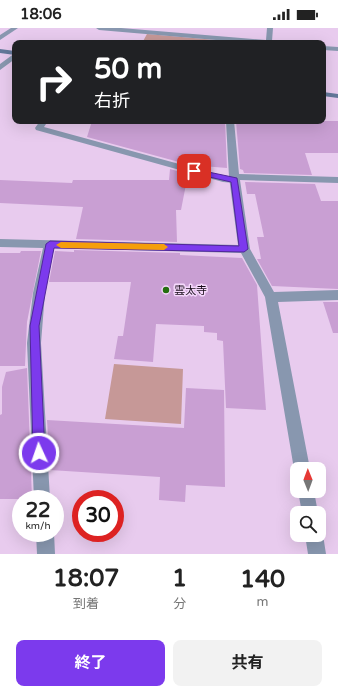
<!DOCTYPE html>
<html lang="ja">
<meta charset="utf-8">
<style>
:root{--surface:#fff;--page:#f2f2f2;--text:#222;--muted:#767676;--accent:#7c3aed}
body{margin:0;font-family:"Varela Round","Noto Sans JP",sans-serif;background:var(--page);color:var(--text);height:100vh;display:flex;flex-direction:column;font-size:15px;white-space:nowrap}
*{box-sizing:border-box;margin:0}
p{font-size:13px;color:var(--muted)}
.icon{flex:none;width:22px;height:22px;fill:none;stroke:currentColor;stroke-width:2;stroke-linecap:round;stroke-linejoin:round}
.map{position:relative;height:526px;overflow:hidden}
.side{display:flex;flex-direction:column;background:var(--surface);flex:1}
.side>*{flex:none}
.top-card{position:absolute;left:12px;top:12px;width:314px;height:84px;border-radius:8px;box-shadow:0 4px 16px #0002;background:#202124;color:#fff;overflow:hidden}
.needle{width:26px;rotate:359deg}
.buttons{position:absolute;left:290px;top:434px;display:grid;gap:8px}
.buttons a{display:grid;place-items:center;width:36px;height:36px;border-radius:8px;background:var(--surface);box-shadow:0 4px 16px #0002;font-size:20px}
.speed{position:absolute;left:12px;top:462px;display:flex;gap:8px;font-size:20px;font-weight:700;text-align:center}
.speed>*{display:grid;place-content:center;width:52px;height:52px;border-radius:50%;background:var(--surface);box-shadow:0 4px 16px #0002;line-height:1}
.speed small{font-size:10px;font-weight:400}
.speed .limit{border:6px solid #d22;background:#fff;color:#111}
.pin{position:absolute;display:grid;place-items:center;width:34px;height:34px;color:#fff;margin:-17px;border-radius:8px;box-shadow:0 2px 6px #0006}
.me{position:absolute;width:44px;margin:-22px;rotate:357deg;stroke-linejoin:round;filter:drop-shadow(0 0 3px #0008)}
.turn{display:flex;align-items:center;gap:14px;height:84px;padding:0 16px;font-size:18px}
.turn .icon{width:52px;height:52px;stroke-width:2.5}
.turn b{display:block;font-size:28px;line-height:34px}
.eta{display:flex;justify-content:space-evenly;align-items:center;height:68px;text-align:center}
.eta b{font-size:24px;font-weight:700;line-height:28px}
.primary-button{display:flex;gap:8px;margin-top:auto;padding:8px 16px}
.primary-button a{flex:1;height:46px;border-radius:8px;background:var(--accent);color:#fff;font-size:16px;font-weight:700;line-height:46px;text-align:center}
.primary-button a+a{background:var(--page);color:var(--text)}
.status{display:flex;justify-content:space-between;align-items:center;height:28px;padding:0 20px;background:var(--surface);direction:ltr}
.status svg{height:11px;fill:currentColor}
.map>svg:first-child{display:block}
.green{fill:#c69897}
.building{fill:#c99fd3}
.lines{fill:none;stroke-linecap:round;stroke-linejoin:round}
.lane{fill:#8897af;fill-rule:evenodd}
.street{fill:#8897af;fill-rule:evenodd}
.secondary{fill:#63789a;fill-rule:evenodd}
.route{fill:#7c3aed;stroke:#51269a}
.slow{fill:#f59e0b}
.poi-dot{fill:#246e0f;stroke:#f5d8fc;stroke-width:1.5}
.labels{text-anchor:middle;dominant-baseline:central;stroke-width:3;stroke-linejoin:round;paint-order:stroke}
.poi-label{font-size:11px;fill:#160c18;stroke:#f5d8fc;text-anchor:start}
</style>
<div class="status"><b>18:06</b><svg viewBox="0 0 49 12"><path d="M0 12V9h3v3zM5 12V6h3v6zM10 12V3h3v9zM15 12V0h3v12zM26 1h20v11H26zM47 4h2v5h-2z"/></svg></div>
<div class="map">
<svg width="338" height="526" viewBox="0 0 338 526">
<rect width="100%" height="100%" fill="#e8cbee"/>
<path class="green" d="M147,6l69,6v3h-74z
M114,336l69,5 -2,55 -76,-5z"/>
<path class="building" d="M92,93h133l2,47 -37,-3 -103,-28z
M236,93h102v32h-33l7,22 -68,-2 -1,-3 -3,-1z
M170,141l18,5 -7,36h-5l1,32 -101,-3 7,-32 -83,-4v-23l72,3 1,-3h96z
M245,154l70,2 6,17h17v88l-66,-3 -15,-27h4l-4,-22h7l-9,-43h-8z
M74,222l106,3v2l62,3 15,27 9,125 -40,-2 -3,-67 -6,-1v-7l-13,-1v-6l-48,-2 -3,38 -39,-3 4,-23h5l8,-54h-82l6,-31 19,1z
M21,223h20l-14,71 -2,44h-25v-113h20z
M323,274h15v31h-5z
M27,340l5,131h-32v-84l2,-1v-27l4,-15z
M186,360l38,2 1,97 -39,-2 -1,17 -26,-2 1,-23 -110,-7 -3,-50 137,8z"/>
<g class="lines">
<path class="lane" d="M40,93h8l-4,6 179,49 15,2 2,2 -5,3 -12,-1 -187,-52 -1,-2z"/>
<path class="street" d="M11,0h7l-18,12v-5z
M96,0h25l145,12 1,-12h6l-1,13 5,2h-26l-152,-13z
M323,18l15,1v4l-15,-1z
M15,25v6l-15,11v-6z
M226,93h8l5,53 99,3v6l-98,-3 10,69 24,43 64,-2v10l-60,2 32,167h-13v6l-3,-6 -29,-172 -24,-44 -187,-5 -9,45 -4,50 9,156h-16l-7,-156 6,-50 10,-45 -43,-1v-8l238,6 -9,-68z
M298,463h16l4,22h-16z
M319,500l4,7 3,19h-18l-3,-19h14z
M36,505h18l1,21h-18z"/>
<path class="secondary" d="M0,21l15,2v4l-15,-2z
M323,64l15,2v4l-15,-2z"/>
</g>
<path class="route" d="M194,141l43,9 11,71 -4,3 -190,-4 -15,78 6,127 -2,4 -4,2 -4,-2 -2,-4 -3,-127 16,-82 4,-3 189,5 -8,-64 -39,-9v-3z"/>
<path class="slow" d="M61,214l103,2 4,3 -4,3 -103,-2 -5,-3z"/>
<circle class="poi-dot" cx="166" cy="262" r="4"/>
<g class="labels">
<g class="poi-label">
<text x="174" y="262">雲太寺</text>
</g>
</g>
</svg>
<div class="buttons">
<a><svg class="needle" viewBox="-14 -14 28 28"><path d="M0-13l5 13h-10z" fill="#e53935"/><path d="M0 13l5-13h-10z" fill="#767676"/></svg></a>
<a><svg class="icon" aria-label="search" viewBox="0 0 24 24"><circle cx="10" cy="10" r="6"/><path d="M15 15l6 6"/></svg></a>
</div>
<div class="speed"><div>22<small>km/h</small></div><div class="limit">30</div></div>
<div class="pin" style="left:194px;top:143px;background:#d93025"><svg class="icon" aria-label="arrive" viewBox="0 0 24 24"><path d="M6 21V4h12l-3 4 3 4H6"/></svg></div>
<svg class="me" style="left:39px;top:425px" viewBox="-20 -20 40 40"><circle r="17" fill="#7c3aed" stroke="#fff" stroke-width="3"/><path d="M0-11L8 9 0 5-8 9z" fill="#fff"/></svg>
<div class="top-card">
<div class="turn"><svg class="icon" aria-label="right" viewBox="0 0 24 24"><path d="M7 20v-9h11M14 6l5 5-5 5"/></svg><div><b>50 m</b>右折</div></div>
</div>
</div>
<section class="side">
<div class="eta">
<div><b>18:07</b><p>到着</p></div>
<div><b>1</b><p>分</p></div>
<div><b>140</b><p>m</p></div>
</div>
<div class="primary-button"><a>終了</a><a>共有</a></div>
</section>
